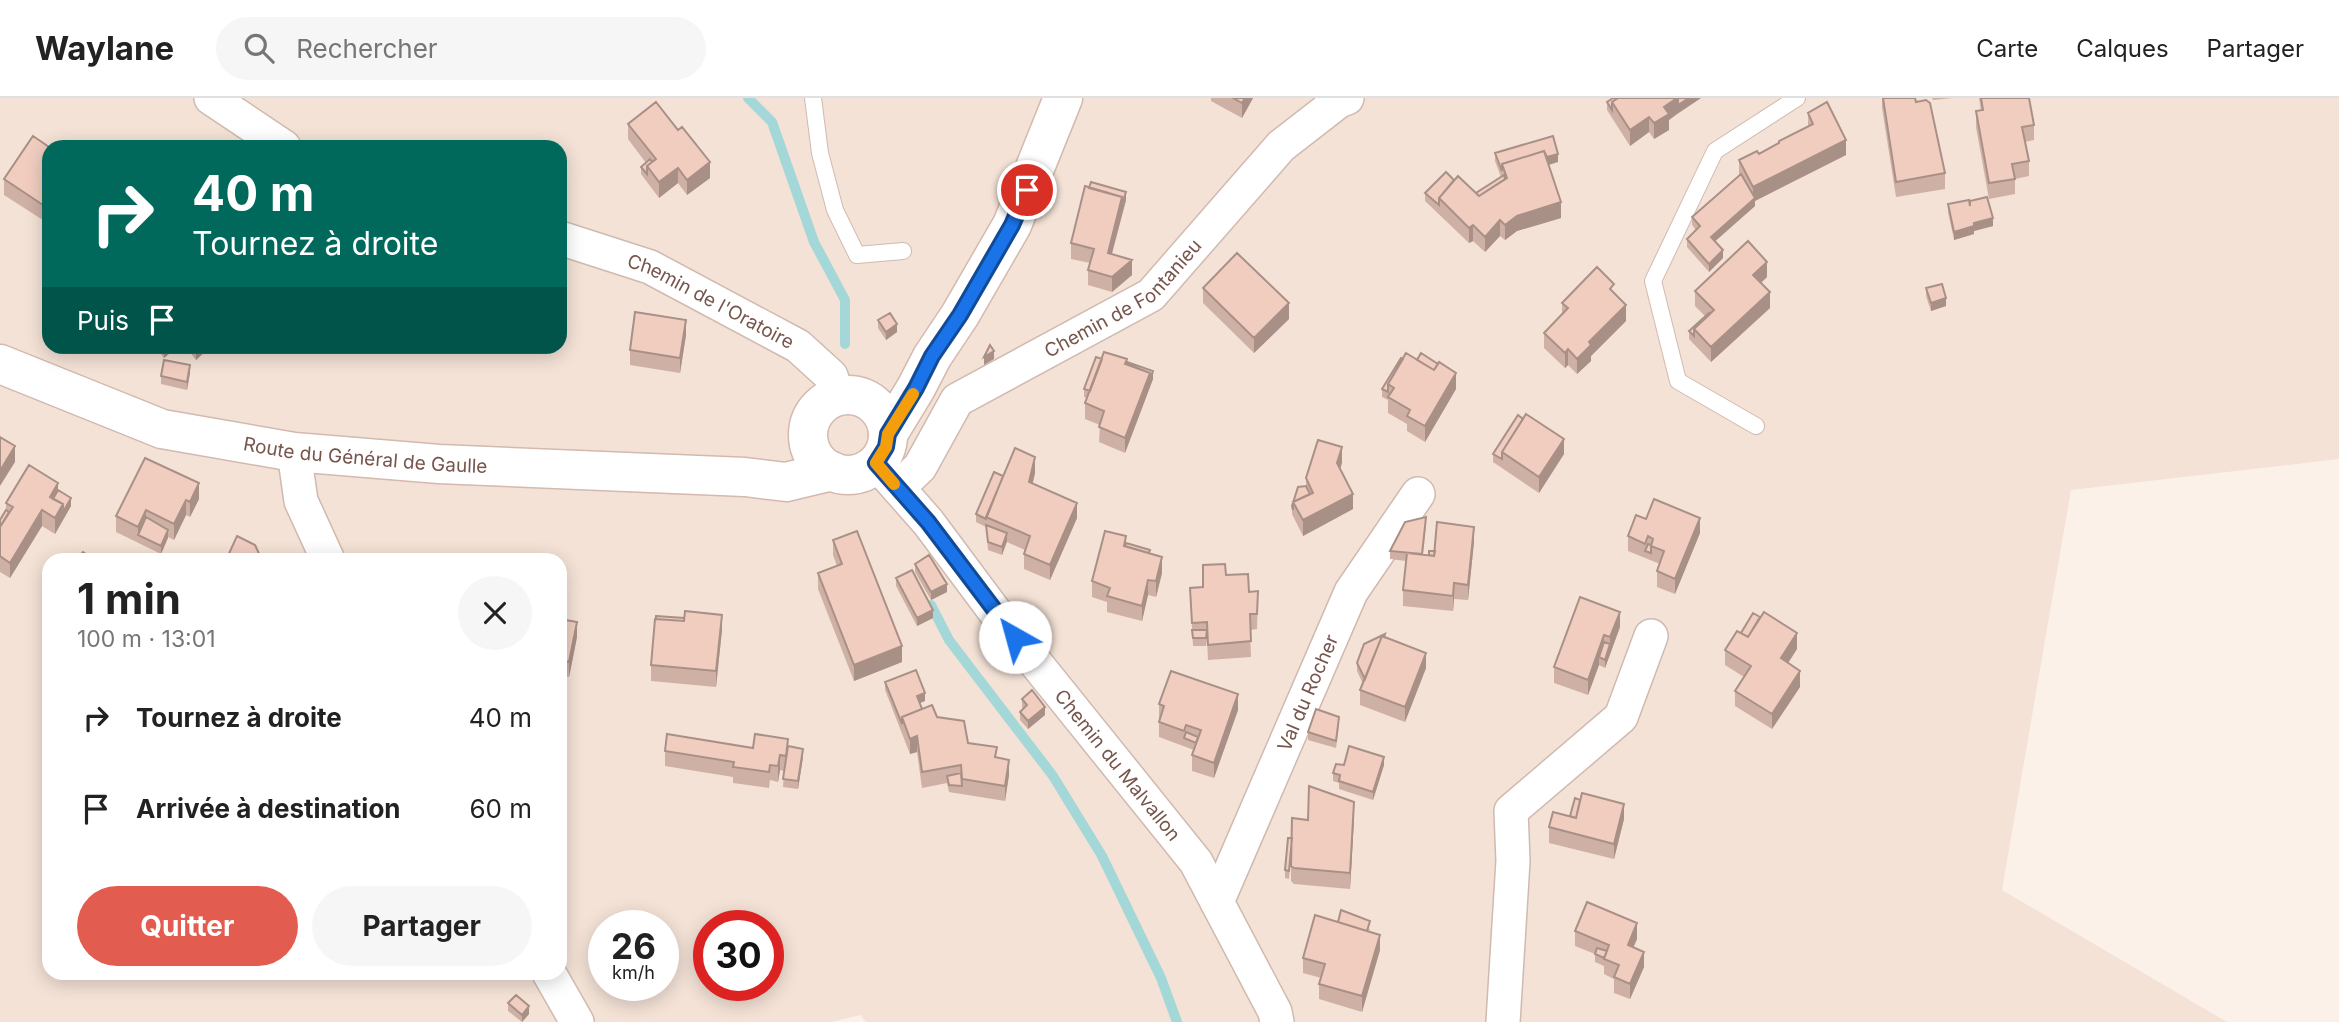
<!DOCTYPE html>
<html lang="fr">
<meta charset="utf-8">
<style>
:root{--surface:#fff;--page:#f6f6f6;--text:#222;--muted:#767676;--line:#e0e0e0;--accent:#e35c50}
body{margin:0;font-family:Inter,sans-serif;background:var(--page);color:var(--text);height:100vh;display:flex;flex-direction:column;font-size:26px;white-space:nowrap}
*{box-sizing:border-box;margin:0}
p{font-size:23px;color:var(--muted)}
.icon{flex:none;width:38px;height:38px;fill:none;stroke:currentColor;stroke-width:2;stroke-linecap:round;stroke-linejoin:round}
.map{position:relative;flex:1;overflow:hidden}
.details{position:absolute;left:42px;top:455px;width:525px;height:427px;display:flex;flex-direction:column;background:var(--surface);border-radius:21px;box-shadow:0 4px 18px #0003}
.details>*{flex:none}
.banner{position:absolute;left:42px;top:42px;width:525px;height:214px;border-radius:21px;box-shadow:0 4px 18px #0003;background:#00695c;color:#fff;overflow:hidden}
.speed{position:absolute;left:588px;top:812px;display:flex;gap:14px;font-size:35px;font-weight:700;text-align:center}
.speed>*{display:grid;place-content:center;width:91px;height:91px;border-radius:50%;background:var(--surface);box-shadow:0 4px 18px #0003;line-height:1}
.speed small{font-size:18px;font-weight:400}
.speed .limit{border:10px solid #d22;background:#fff;color:#111}
.pin{position:absolute;display:grid;place-items:center;width:60px;height:60px;color:#fff;margin:-30px;border:4px solid #fff;border-radius:50%;box-shadow:0 2px 7px #0007}
.me{position:absolute;width:77px;margin:-38px;rotate:322deg;stroke-linejoin:round;filter:drop-shadow(0 0 5px #0008)}
.turn{display:flex;align-items:center;gap:24px;height:147px;padding:0 35px;font-size:32px}
.turn .icon{width:91px;height:91px;stroke-width:2.5}
.turn b{display:block;font-size:49px;line-height:60px}
.then{display:flex;align-items:center;height:66px;padding:0 35px;background:#0003;gap:14px;font-size:26px}
.round{display:grid;place-items:center;flex:none;width:74px;height:74px;border-radius:37px;background:var(--page)}
.summary{display:flex;align-items:center;justify-content:space-between;height:119px;padding:0 35px}
h1{font-size:42px;font-weight:700;line-height:52px}
.cta{display:flex;gap:14px;margin-top:auto;padding:14px 35px}
.cta a{flex:1;height:80px;border-radius:42px;background:var(--accent);color:#fff;font-size:28px;font-weight:700;line-height:80px;text-align:center}
.cta a+a{background:var(--page);color:var(--text)}
ul{padding:0;list-style:none}
li{display:flex;align-items:center;gap:21px;height:91px;padding:0 35px}
li div{flex:1}
li b{display:block;font-size:26px}
li em{font-style:normal}
header{display:flex;align-items:center;gap:42px;box-sizing:border-box;height:98px;padding:0 35px;background:var(--surface);border-bottom:2px solid var(--line)}
header strong{font-size:33px}
nav{display:flex;gap:38px;margin-inline-start:auto;font-size:24px}
.search{width:490px;height:63px;background:var(--page);display:flex;align-items:center;gap:18px;box-sizing:border-box;padding:0 24px;border-radius:38px;color:var(--muted);font-size:26px}
.map>svg:first-child{display:block}
.residential{fill:#f4e2d6;fill-rule:evenodd}
.lines{fill:none;stroke-linecap:round;stroke-linejoin:round}
.stream{stroke:#a3d7d8;stroke-width:10}
.lane-casing{stroke:#d0bab0;stroke-width:18}
.street-casing{stroke:#d0bab0;stroke-width:36}
.secondary-casing{stroke:#d3b9ae;stroke-width:41}
.lane{stroke:#fff;stroke-width:16}
.street{stroke:#fff;stroke-width:33}
.secondary{stroke:#fff;stroke-width:38}
.wall{fill:#cfb0a5}
.shaded-wall{fill:#a99086}
.building{fill:#f1cdc0;stroke:#a99086;stroke-width:2}
.route-casing{stroke:#114b97;stroke-width:18}
.route{stroke:#1a73e8;stroke-width:12}
.slow{stroke:#f59e0b;stroke-width:12}
.labels{text-anchor:middle;dominant-baseline:central;stroke-width:6;stroke-linejoin:round;paint-order:stroke}
.street-label{font-size:19px;fill:#76554c;stroke:#fff6ee}
</style>
<header>
<strong>Waylane</strong>
<div class="search"><svg class="icon" aria-label="search" viewBox="0 0 24 24"><circle cx="10" cy="10" r="6"/><path d="M15 15l6 6"/></svg>Rechercher</div>
<nav><a>Carte</a><a>Calques</a><a>Partager</a></nav>
</header>
<div class="map">
<svg width="2339" height="924" viewBox="0 0 2339 924">
<rect width="100%" height="100%" fill="#fcf1e8"/>
<path class="residential" d="M0,0h2339v361l-268,31 -69,400 225,132h-1361l-6,-7 -28,7h-832zM49,49h511v199h-511zM49,462h511v413h-511zM604,828h59v59h-59zM709,828h59v59h-59z"/>
<g class="lines">
<path class="stream" d="M748,0l24,24 42,120 31,58v44
M931,507l18,35 104,136 49,80 59,122 16,44"/>
<defs>
<path id="lane" d="M813,0l7,55 15,57 22,45 46,-4
M1756,328l-78,-45 -25,-100 62,-130 82,-53"/>
<g id="street">
<path d="M211,0l73,49"/>
<path id="s1" d="M560,140l90,29 148,79 33,30 7,21"/>
<path d="M294,354l7,49 27,59"/>
<path id="s2" d="M876,365l52,59 70,94 198,246 79,150 2,10"/>
<path id="s3" d="M898,390l22,-21 37,-67 194,-105 130,-149 58,-45 8,-3"/>
<path id="s4" d="M1217,804l134,-310 67,-98"/>
<path d="M549,875l28,49"/>
<path d="M1503,924l10,-161 -2,-50 110,-94 30,-81"/>
</g>
<g id="secondary">
<path id="s5" d="M0,266l162,65 132,23 145,12 306,13 41,5 46,-11"/>
<circle cx="848" cy="337" r="40"/>
<path d="M888,336l28,-46 16,-31 28,-42 52,-90 51,-127"/>
</g>
</defs>
<use href="#lane" class="lane-casing"/>
<use href="#street" class="street-casing"/>
<use href="#secondary" class="secondary-casing"/>
<use href="#lane" class="lane"/>
<use href="#street" class="street"/>
<use href="#secondary" class="secondary"/>
</g>
<path class="wall" d="M1211,0h42l-11,20 -31,-17z
M1701,0l-32,22v10l-15,9 -5,-7 -19,14 -23,-36v-8z
M1882,0h33l1,4 29,71v16l-49,8 -14,-89z
M1932,0h21l-20,2z
M1979,0h50l5,27v15l-9,2 4,19v15l-14,3v15l-26,5 -13,-72v-16h5z
M1808,15l38,42 -91,46v5l-40,35 8,17 -14,14 -22,-25v-8l9,-9 -4,-5v-8l47,-41v-16l20,-6 49,-28z
M628,26l82,54 -23,17 -9,-12 -19,15 -18,-24v-7l5,-4 -18,-24z
M49,49v77l-45,-29v-16z
M1495,55l63,9 -9,2 12,54 -44,13 -12,9 -5,-4 -15,16 -12,-11 -4,2 -44,-42v-8h51l25,-16 -6,-16z
M1126,102l-14,54 20,21 -20,17 -24,-7v-15l2,-7 -19,-4v-16z
M1948,106l22,2 23,20 -19,5v3l-20,6 -6,-28z
M1767,179l-6,6 9,25 -59,54 -22,-23v-8l16,-15 -10,-10v-15z
M1203,190l86,31 -35,34 -51,-50z
M1926,190l20,18 -15,5 -5,-15z
M1614,195l12,28 -35,35v5l-14,13 -9,-9 -3,3 -21,-20v-15l18,-19v-11z
M878,222l19,12 -11,8 -8,-12z
M686,237l-6,38 -50,-8v-15z
M155,248h23l-14,12z
M185,248h26l-15,14z
M1401,260l55,31 -31,53 -18,-11v-7l-19,-11v-13l-6,-3v-8z
M1102,261l25,3 26,17 -28,74 -26,-11 1,-17 -15,-6v-16l2,-5 -3,-1v-8z
M190,275l-3,17 -26,-6v-8z
M1523,321l41,35 -25,39 -46,-31v-8z
M145,360l54,41 -9,18 -4,-2 -12,25 -6,-3 -7,17 -45,-22v-16z
M1342,365l-2,6 13,40 -50,27 -11,-22v-8l14,-20v-8z
M1035,375l-2,10 44,35 -27,62 -26,-11v-15l1,-4 -18,-8 -5,13 -14,-5 -2,-23 -10,-5v-8l27,-38z
M58,392l13,16 -16,28 -13,-8 -32,52 -10,-6v-52l6,-10v-7z
M1646,421l54,14 -25,61 -18,-7v-16l3,-7 -32,-13v-15z
M1426,427l-3,30h6l6,-4 39,-9 -6,58 -14,-1 -1,12 -50,-5v-16l3,-29 -16,-2v-8z
M833,442l69,122 -48,19 -36,-92v-16l19,-7 -4,-11z
M1126,445l24,11 12,19 -6,24 -8,-2 -6,26 -35,-9v-10l-15,-5v-16z
M915,466l32,28 -16,8 -16,-28z
M1226,477l23,17 9,-1 -1,38 -7,1 1,27 -43,3 -1,-22 -1,8h-13l-3,-58 13,-1z
M896,480l37,40 -16,8 -21,-40z
M1580,499l40,30 -15,41 -6,-3 -11,30 -34,-12v-16z
M560,521l17,18 -8,40 -9,-1z
M722,532l-6,57 -65,-6v-16z
M1741,535l56,16 -9,14 12,24 -28,42 -37,-23v-15l9,-14 -19,-12v-15z
M1385,539l41,31 -21,54 -45,-17v-15l3,-6 -6,-13v-8z
M885,584l40,19 -5,2 2,6 15,8 31,26 29,15 12,17 -4,26 -56,-9 -2,-9 -25,5 -5,-36 -7,2 -25,-64z
M1022,601l23,16 -17,14 -8,-9v-8l3,-3 -1,-2z
M1159,606l79,6 -24,68 -22,-7v-16l2,-5 -35,-13z
M1339,627l-3,23 -28,-8v-8z
M788,648l15,11 -5,32 -15,-2 1,-16 -4,-1 -2,12 -8,-2 -1,8 -36,-5v-6l-68,-11v-15z
M1344,667h40l-11,35 -34,-11v-6l-6,-2v-8z
M1570,718l54,3 -10,40 -65,-16v-16z
M1354,720l-4,71 -56,-5 -3,-3v-25l-2,23 -4,-1v-8l7,-32 16,-18z
M1338,824l32,7 -1,2 11,19 -18,62 -43,-13v-15l2,-6 -18,-5v-15z
M1575,833l62,8 -4,8 11,20 -14,32 -16,-6v-14l-10,-5v-8l-9,-4v-8l-20,-8z
M508,905l21,11 -7,8 -14,-11z"/>
<path class="shaded-wall" d="M1245,0h8l-11,20v-15z
M1678,0v15l-9,7v10l-15,9v-16l10,-16z
M1689,0h12l-23,15v-8z
M1649,19v15l-19,14v-16z
M1846,42v15l-91,46v5l-44,39v-8l42,-37v-13z
M1558,56v8l-51,16 -3,-8z
M710,64v16l-23,17v-15z
M678,70v15l-19,15v-16z
M1126,94v8l-18,68v-15l14,-56z
M1561,104v16l-44,13 -12,9v-15l12,-9z
M1993,120v8l-19,5v3l-20,6v-8l20,-9z
M1500,122v16l-15,16v-15z
M1473,127v16l-4,2v-15z
M1723,152v8l-14,14v-8z
M1132,162v15l-20,17v-15z
M1767,164v15l-14,13v-15z
M1770,194v16l-59,54v-15z
M1946,200v8l-15,5v-8z
M1289,205v16l-35,34v-15z
M1626,207v16l-35,35v5l-14,13v-15l12,-17z
M686,222v15l-6,38v-15z
M897,226v8l-11,8v-8z
M164,248h14l-14,12z
M202,248h9l-15,14v-8z
M1568,251v16l-3,3v-15z
M994,253v8l-10,6v-8z
M190,267v8l-3,17v-8z
M1153,273v8l-28,74v-15l25,-65z
M1456,275v16l-31,53v-16z
M1564,341v15l-25,39v-16z
M15,348v16l-15,24v-15z
M1342,349v16l-5,15v-15z
M1035,359v16l-6,24v-15z
M58,385v15l-4,8 -4,-9z
M199,385v16l-9,18v-15z
M1353,396v15l-50,27v-16z
M71,400v8l-8,14v-8z
M186,402v15l-12,25v-16z
M1077,405v15l-27,62v-15z
M63,406v16l-8,14v-16z
M42,412v16l-32,52v-15z
M146,412v15l-8,10v8v-16z
M1700,420v15l-25,61v-15z
M1474,429v15l-6,58v-15z
M168,432v8l-7,16v-8z
M1007,435v8l-5,14v-8z
M1162,459v16l-6,24v-16z
M1148,482v15l-6,26v-15z
M1454,485v16l-1,12v-15z
M947,486v8l-16,8v-8z
M933,512v8l-16,8v-8z
M1620,514v15l-15,41v-8l5,-16v-7z
M722,517v15l-6,57v-16z
M577,524v15l-8,40v-15z
M1797,535v16l-16,25v-16z
M1604,537v15l-5,7v8l-11,30v-15z
M902,548v16l-48,19v-16z
M1426,555v15l-21,54v-15z
M1800,573v16l-28,42v-15z
M925,595v8l-8,3v-8z
M1238,596v16l-24,68v-15z
M1045,609v8l-17,14v-8z
M917,638v16l-7,2v-15z
M803,651v8l-5,32v-8z
M780,657v15l-2,12v-16z
M1384,659v8l-11,35v-8z
M1009,662v15l-4,26v-15z
M1354,704v16l-4,71v-16z
M1624,706v15l-10,40v-15z
M1637,825v16l-9,21v-15z
M1380,837v15l-18,62v-16z
M1644,854v15l-14,32v-15z
M529,908v8l-7,8v-7z"/>
<path class="building" d="M1233,0h12l-3,5z
M1613,0h5l-6,4v8l-5,-8z
M1618,0h59l-13,9 5,7 -15,9 -5,-6 -19,13 -18,-28z
M1678,0h11l-11,7z
M1883,0h32l1,4 10,-2 4,3 15,70 -49,9z
M1981,0h48l5,27 -12,2 7,34 -17,3 3,15 -26,4 -13,-72 7,-1z
M656,4l22,28 4,-3 28,35 -23,18 -9,-12 -19,14 -12,-16 9,-7 -28,-35z
M1827,4l19,38 -93,47 -14,-27 18,-9 2,3 20,-11v-2l34,-17 -5,-11z
M33,38l16,11v62l-45,-30z
M1553,38l5,18 -11,3 -3,-6 -42,13v7l-7,-18z
M1544,53l17,51 -44,14 -12,9 -5,-5 -15,17 -12,-12 -4,3 -30,-30 19,-22 21,20 28,-18 -5,-14z
M650,61l2,3 -5,4v8l-6,-7z
M1446,74l8,8 -15,18v7l-14,-12z
M1741,76l14,24 -44,39 12,13 -14,14 -22,-25 13,-13 -8,-9z
M1504,77l1,4 -26,17 -3,-3z
M1091,84l35,10 -4,12v-7l-33,-9z
M1085,88l37,11 -14,56 24,7 -20,17 -24,-7 6,-21 -23,-6z
M1987,99l6,21 -19,5v3l-20,6 -6,-28 21,-4 1,6v-5z
M1748,143l19,21 -14,13 17,17 -59,55 -17,-18 20,-19 -19,-19z
M1237,155l52,50 -35,35 -51,-50z
M1597,169l17,17 -4,5 16,16 -37,37 2,3 -14,14 -9,-10 -3,4 -21,-20 24,-25 -6,-5z
M1942,186l4,14 -15,5 -5,-15z
M635,214l51,8 -6,38 -50,-8z
M890,215l7,11 -11,8 -8,-12z
M1709,215l1,1 -16,15v7l-5,-5z
M990,247l4,6 -10,6z
M191,248h11l-6,6z
M1104,254l23,7 -2,5 25,9 -25,65 -26,-11 5,-16 -19,-8z
M1406,255l28,17 5,-8 17,11 -31,53 -18,-10 3,-6 -22,-13 6,-9 -6,-4z
M1421,255l17,11 -4,6 -17,-10z
M1096,259l6,2 -12,32 -6,-2z
M1401,260l2,1 -15,25v8l-6,-3z
M164,262l26,5 -3,17 -26,-6z
M1127,264l26,9 -3,9v-7l-23,-9z
M1526,316l38,25 -25,38 -37,-25z
M1518,317l5,4 -21,33v7l-9,-5z
M0,339l15,9 -15,25z
M1318,342l24,7 -5,16 16,31 -50,26 -10,-18 20,-9 -7,-15z
M1015,350l20,9 -6,25 48,21 -27,62 -26,-11 6,-18 -44,-19z
M145,360l54,25 -9,19 -4,-2 -12,24 -28,-14 -8,17 -22,-11z
M29,367l29,18 -8,14 13,7 -8,14 -13,-8 -32,53 -10,-7v-29l13,-20 -7,-4z
M994,374l9,4 -17,43 -10,-5z
M1306,388l4,8 -17,8v8l-1,-4 6,-19z
M58,392l13,8 -8,14v-8l-10,-5z
M1654,401l46,19 -25,61 -18,-8 7,-20 -13,-5 2,-7 -5,-3 -3,8 -17,-8 8,-21 10,4z
M6,412l3,2 -9,15v-7z
M146,419l22,13 -7,16 -23,-11z
M1426,419l-4,37 -32,-3 15,-29z
M1437,424l37,5 -6,58 -14,-2 -1,13 -50,-6 4,-37 27,3z
M986,427l21,8 -5,14 -14,-5z
M857,433l45,115 -48,19 -36,-92 24,-9 -9,-24z
M1105,433l21,5 -2,10 38,11 -6,24 -8,-1 -6,26 -35,-10 3,-8 -18,-7z
M237,438l18,9 7,15h-36z
M1126,445l24,7 -1,3 -24,-7z
M1648,446l3,1v8l-6,-2z
M1429,453h6l-1,5 -5,-1z
M83,454l11,8h-18z
M929,457l18,29 -16,8 -16,-28z
M1225,466l1,11 22,-1 1,18 9,-1 -1,23h-7l1,27 -43,4 -1,-23 -15,1 -2,-35 13,-1v-22z
M912,472l21,40 -16,8 -21,-40z
M1580,499l40,15 -10,25 -6,-2 -16,45 -34,-13z
M685,513l37,4 -6,56 -65,-6 4,-46 29,2z
M1764,514l33,21 -16,25 19,13 -28,43 -37,-23 16,-25 -26,-16 12,-19 11,6z
M1753,515l7,4 -12,20 -7,-4z
M656,518l28,2v3l-28,-2z
M560,521l17,3 -8,40 -9,-2z
M1192,532h15l-1,8h-13z
M1385,536l-1,3 -2,-1 -17,43 -8,-16 7,-19z
M1382,538l44,17 -21,54 -45,-17z
M1604,544l6,2 -5,16 -6,-3z
M916,572l9,23 -8,3 5,13 -20,8v7l-17,-42z
M1171,573l67,23 -24,69 -22,-8 9,-25 -15,-5 -2,6 -25,-9 5,-16 -5,-2z
M1032,592l13,17 -17,14 -8,-9 7,-7 -5,-6z
M932,607l5,12 27,4 4,22 29,4 -2,10 14,3 -4,26 -43,-7 -1,-14 -39,7 -5,-36 -7,3 -8,-22z
M1316,611l23,8 -3,24 -28,-9z
M1186,634l12,5 -2,6 -12,-5z
M667,636l86,14 2,-14 33,5 -2,17 -6,-1 -2,11 -8,-1 -1,7 -36,-5 1,-5 -69,-11z
M788,648l15,3 -5,32 -15,-2z
M1349,648l35,11 -11,35 -34,-11 1,-6 -7,-2 3,-9 8,1z
M961,675l1,13 -13,-1 -2,-9z
M1309,688l45,16 -4,71 -56,-5 -3,-2 1,-48 16,2z
M1582,695l42,11 -10,40 -65,-17 4,-15 23,6z
M1575,700l5,2 -4,18 -6,-2z
M1288,740h4l-3,33 -4,-1z
M1587,804l50,21 -9,22 16,7 -14,32 -16,-7 5,-12 -15,-6 5,-14 -34,-14z
M1341,812l29,11 -3,10 -29,-9z
M1315,817l65,20 -18,61 -43,-12 6,-20 -22,-6z
M1597,850l10,3 -3,7 -9,-4z
M516,897l13,11 -7,9 -14,-12z"/>
<g class="lines">
<defs>
<path id="route" d="M1015,539l-87,-115 -52,-59 10,-16 2,-13 28,-46 16,-32 28,-41 52,-90 15,-35"/>
</defs>
<use href="#route" class="route-casing"/>
<use href="#route" class="route"/>
<path class="slow" d="M894,386l-18,-21 10,-16 2,-13 25,-40"/>
</g>
<g class="labels">
<g class="street-label">
<text stroke="none"><textPath href="#s3" startOffset="303">Chemin de Fontanieu</textPath></text>
<text stroke="none"><textPath href="#s1" startOffset="164">Chemin de l'Oratoire</textPath></text>
<text stroke="none"><textPath href="#s5" startOffset="380">Route du Général de Gaulle</textPath></text>
<text stroke="none"><textPath href="#s4" startOffset="228">Val du Rocher</textPath></text>
<text stroke="none"><textPath href="#s2" startOffset="387">Chemin du Malvallon</textPath></text>
</g>
</g>
</svg>
<div class="speed"><div>26<small>km/h</small></div><div class="limit">30</div></div>
<div class="pin" style="left:1027px;top:92px;background:#d93025"><svg class="icon" aria-label="arrive" viewBox="0 0 24 24"><path d="M6 21V4h12l-3 4 3 4H6"/></svg></div>
<svg class="me" style="left:1015px;top:539px" viewBox="-20 -20 40 40"><circle r="19" fill="#fff"/><path d="M0-13L10 11 0 6-10 11z" fill="#1a73e8"/></svg>
<div class="banner">
<div class="turn"><svg class="icon" aria-label="right" viewBox="0 0 24 24"><path d="M7 20v-9h11M14 6l5 5-5 5"/></svg><div><b>40 m</b>Tournez à droite</div></div>
<div class="then">Puis<svg class="icon" aria-label="arrive" viewBox="0 0 24 24"><path d="M6 21V4h12l-3 4 3 4H6"/></svg></div>
</div>
<section class="details">
<div class="summary"><div><h1>1 min</h1><p>100 m · 13:01</p></div><a class="round"><svg class="icon" aria-label="close" viewBox="0 0 24 24"><path d="M6 6l12 12M18 6L6 18"/></svg></a></div>
<ul>
<li><svg class="icon" aria-label="right" viewBox="0 0 24 24"><path d="M7 20v-9h11M14 6l5 5-5 5"/></svg><div><b>Tournez à droite</b></div><em>40 m</em></li>
<li><svg class="icon" aria-label="arrive" viewBox="0 0 24 24"><path d="M6 21V4h12l-3 4 3 4H6"/></svg><div><b>Arrivée à destination</b></div><em>60 m</em></li>
</ul>
<div class="cta"><a>Quitter</a><a>Partager</a></div>
</section>
</div>
